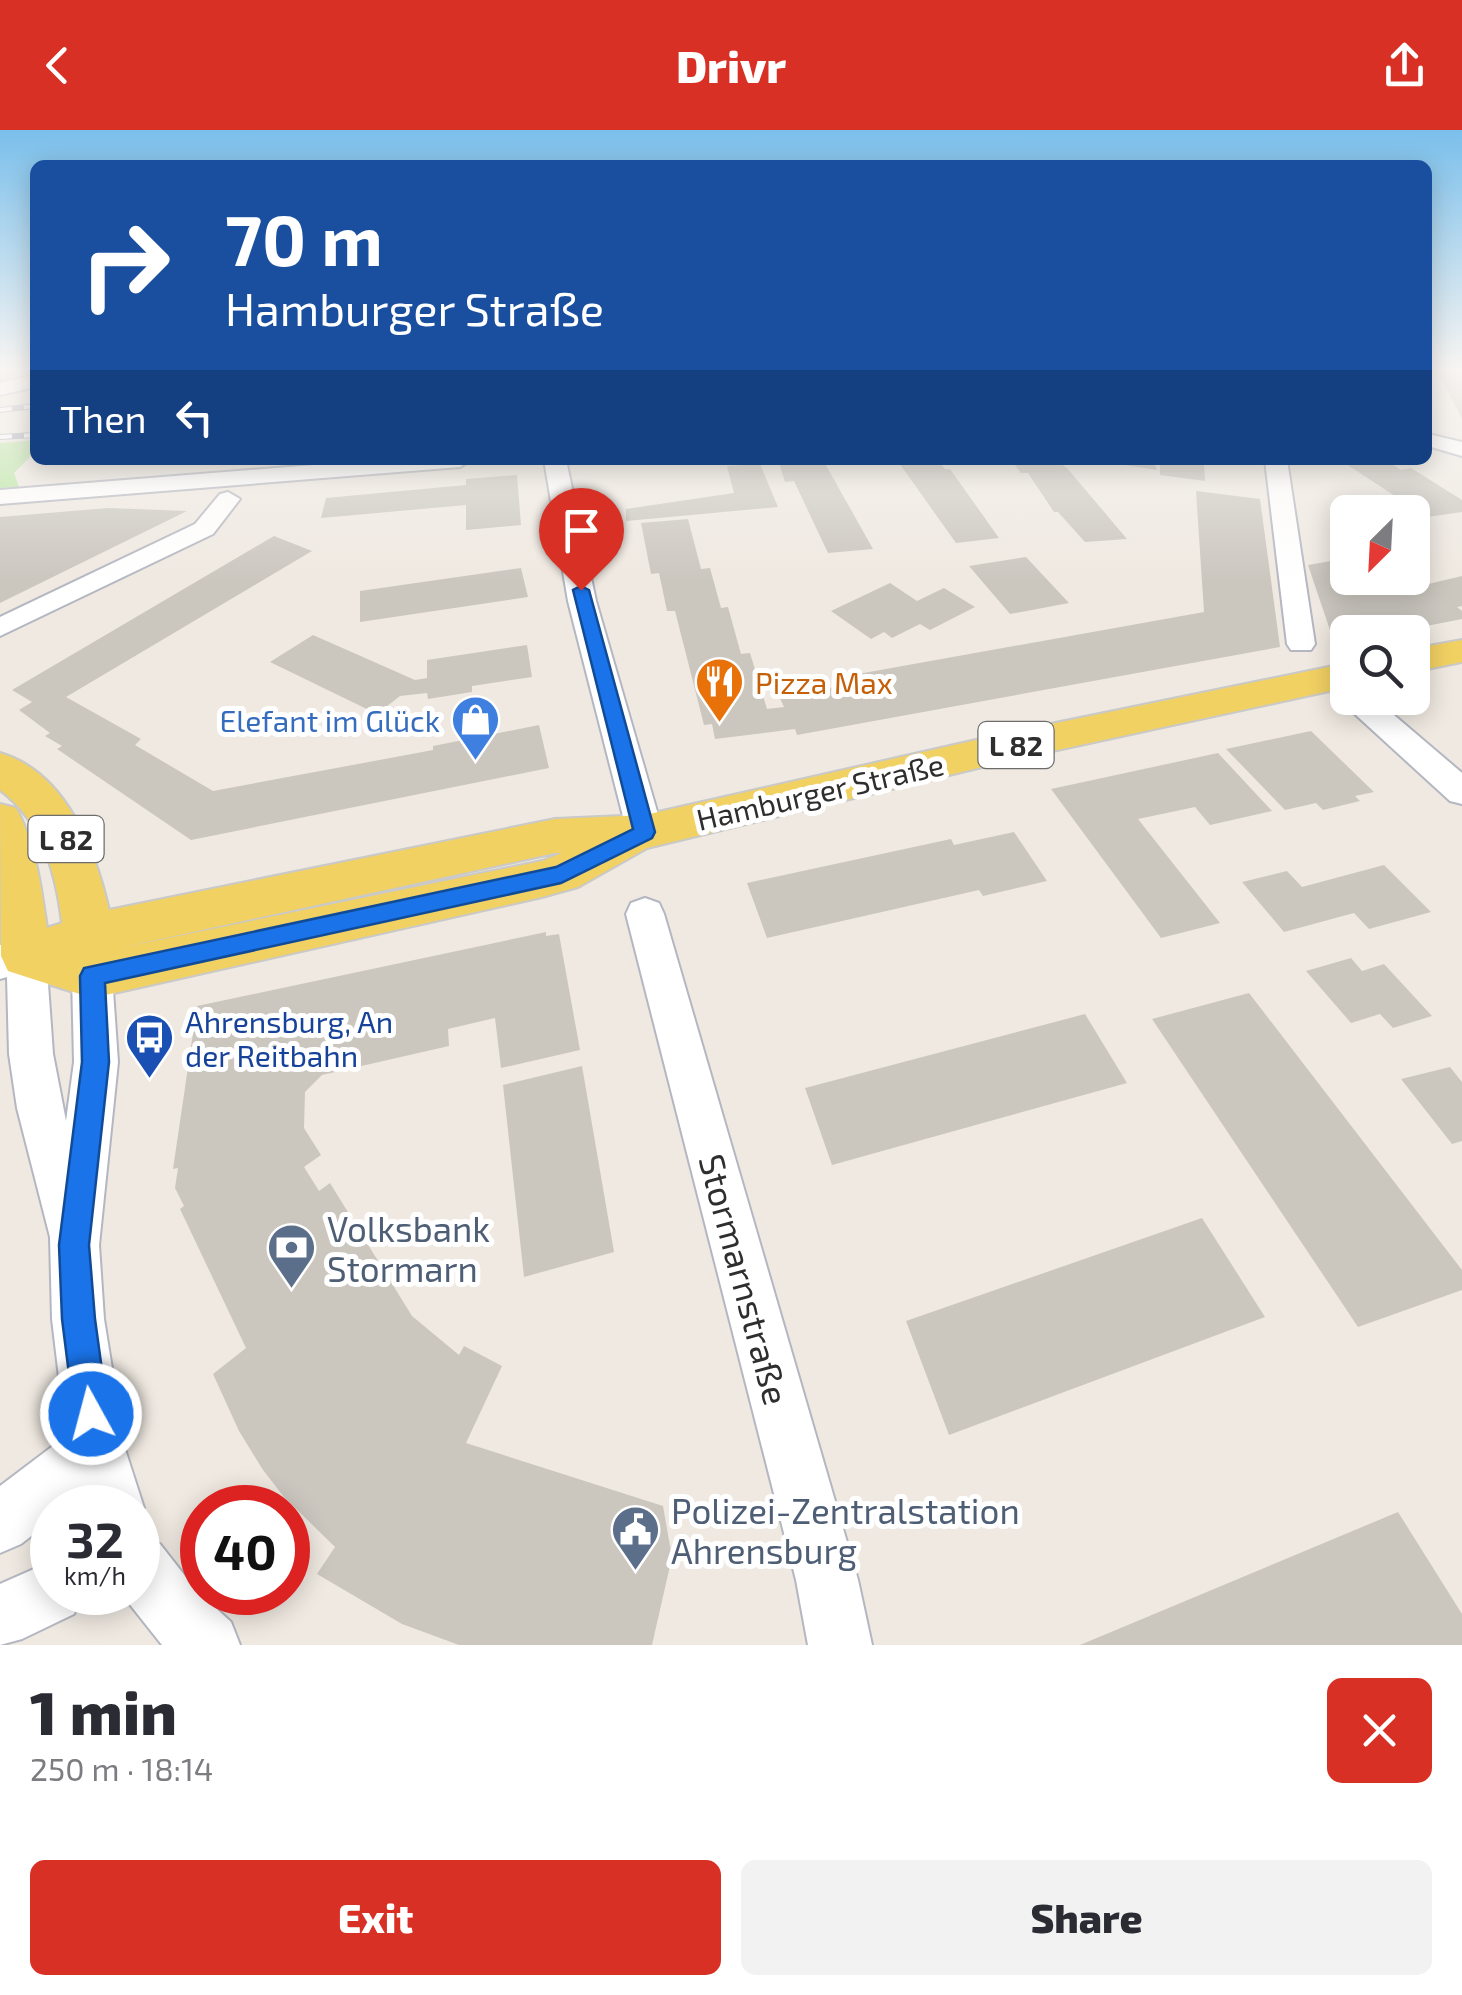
<!DOCTYPE html>
<meta charset="utf-8">
<style>
:root{--surface:#fff;--page:#f2f2f3;--text:#2b2b33;--muted:#7c7c81;--accent:#d93025}
body{margin:0;font-family:"Exo 2",sans-serif;background:var(--page);color:var(--text);height:100vh;display:flex;flex-direction:column;font-size:38px;white-space:nowrap}
*{box-sizing:border-box;margin:0}
p{font-size:32px;color:var(--muted)}
.icon{flex:none;width:55px;height:55px;fill:none;stroke:currentColor;stroke-width:2;stroke-linecap:round;stroke-linejoin:round}
.map{position:relative;height:1515px;overflow:hidden}
.panel{display:flex;flex-direction:column;background:var(--surface);flex:1}
.panel>*{flex:none}
.banner{position:absolute;left:30px;top:30px;width:1402px;height:305px;border-radius:15px;box-shadow:0 5px 25px #0003;background:#1a4fa0;color:#fff;overflow:hidden}
.needle{width:65px;rotate:204deg}
.buttons{position:absolute;left:1330px;top:365px;display:grid;gap:20px}
.buttons a{display:grid;place-items:center;width:100px;height:100px;border-radius:15px;background:var(--surface);box-shadow:0 5px 25px #0003;font-size:50px}
.speed{position:absolute;left:30px;top:1355px;display:flex;gap:20px;font-size:50px;font-weight:700;text-align:center}
.speed>*{display:grid;place-content:center;width:130px;height:130px;border-radius:50%;background:var(--surface);box-shadow:0 5px 25px #0003;line-height:1}
.speed small{font-size:25px;font-weight:400}
.speed .limit{border:15px solid #d22;background:#fff;color:#111}
.pin{position:absolute;display:grid;place-items:center;width:85px;height:85px;color:#fff;margin:-102px -42px;border-radius:50% 50% 50% 0;rotate:-45deg;box-shadow:0 0 10px #0007}
.pin .icon{rotate:45deg}
.me{position:absolute;width:110px;margin:-55px;rotate:353deg;stroke-linejoin:round;filter:drop-shadow(0 0 8px #0008)}
.turn{display:flex;align-items:center;gap:35px;height:210px;padding:0 30px;font-size:45px}
.turn .icon{width:130px;height:130px;stroke-width:2.5}
.turn b{display:block;font-size:70px;line-height:85px}
.then{display:flex;align-items:center;height:95px;padding:0 30px;background:#0003;gap:20px;font-size:38px}
.round{display:grid;place-items:center;flex:none;width:105px;height:105px;border-radius:15px;background:var(--page)}
.overview{display:flex;align-items:center;justify-content:space-between;height:170px;padding:0 30px}
h1{font-size:60px;font-weight:800;line-height:75px}
.cta{display:flex;gap:20px;margin-top:auto;padding:20px 30px}
.cta a{flex:1;height:115px;border-radius:15px;background:var(--accent);color:#fff;font-size:40px;font-weight:800;line-height:115px;text-align:center}
.cta a+a{background:var(--page);color:var(--text)}
header{display:flex;justify-content:space-between;align-items:center;height:130px;padding:0 30px;background:var(--accent);color:#fff;font-size:45px;font-weight:800}
.map>svg:first-child{display:block}
.green{fill:#b6e59e}
.building{fill:#cbc7bf}
.lines{fill:none;stroke-linecap:round;stroke-linejoin:round}
.minor-casing{stroke:#b4b7c1;stroke-width:4}
.major-casing{stroke:#c9c9c9;stroke-width:4}
.minor{fill:#fff;fill-rule:evenodd}
.major{fill:#f2d163;fill-rule:evenodd}
.rail-casing{stroke:#a3a6b8;stroke-width:6}
.rail{stroke:#fff;stroke-width:4;stroke-dasharray:12;stroke-linecap:butt}
.route{fill:#1a73e8;stroke:#114b97;stroke-width:2.5}
.labels{text-anchor:middle;dominant-baseline:central;stroke-width:10;stroke-linejoin:round;paint-order:stroke}
.shield{fill:#fff;stroke:#6d6d6d;stroke-width:2.5}
.shield-label{font-size:28px;font-weight:bold;fill:#2e2e2e}
.food-label{font-size:30px;fill:#c56008;stroke:#fff;text-anchor:start}
.shop-label{font-size:30px;fill:#366cbe;stroke:#fff;text-anchor:end}
.street-label{font-size:30px;fill:#2e2e2e;stroke:#fff}
.transit-label{font-size:30px;fill:#164399;stroke:#fff;text-anchor:start}
.near-service-label{font-size:35px;fill:#4e5e75;stroke:#fff;text-anchor:start}
.near-street-label{font-size:35px;fill:#2e2e2e;stroke:#fff}
</style>
<header><svg class="icon" aria-label="back" viewBox="0 0 24 24"><path d="M15 5l-7 7 7 7"/></svg>Drivr<svg class="icon" aria-label="share" viewBox="0 0 24 24"><path d="M12 15V3M7 8l5-5 5 5M5 13v7h14v-7"/></svg></header>
<div class="map">
<svg width="1462" height="1515" viewBox="0 0 1462 1515">
<rect width="100%" height="100%" fill="#efe9e1"/>
<path class="green" d="M35,310v12l-21,21 5,14 -19,1v-45z"/>
<path class="building" d="M0,239h33v1l-29,10 6,2 -10,4z
M1436,239h26v50z
M778,330h45l50,89 -45,4 -34,-72 -9,1z
M897,330h41l7,9h5l49,69 -43,5z
M1011,330h44l12,8 60,71 -42,3 -27,-30h-4l-26,-39h-7z
M1120,330h33l4,10 -32,-5z
M1160,330l44,4 1,17 -45,-6z
M1340,330h46l15,10 10,-2 51,32v12l-35,5z
M760,334l18,43 -152,14v-12l108,-16 -7,-27z
M517,345l4,50 -55,5v-25l-145,13 5,-20 140,-13v-6z
M1196,361l64,8 20,148 -483,88 -2,-6 -80,10 -3,-15 -8,1 -29,-114h-8l-8,-38 -8,1 -10,-51 47,-4 13,50 9,-1 11,40 7,-1 13,47 9,-1 17,56 17,-2 -5,-11 81,-13 -2,-9 346,-62z
M108,378l79,3 -187,92v-86z
M274,406l38,15 -246,146 75,42 -6,6 78,46 220,-41v-4l106,-21 10,43 -358,72 -134,-91 5,-3 -17,-10 5,-3 -31,-23 13,-8 -20,-12z
M1026,427l43,46 -59,11 -41,-48z
M1348,428v20h65l11,7 38,-9v30l-5,1 5,4v8l-66,13h-48v10l-13,3 -27,-80z
M521,438l7,29 -168,25v-31z
M890,453l27,18 27,-13 31,19 -45,23 -10,-6 -28,14 -8,-6 -13,7 -40,-28z
M313,505l102,45 12,-2v-18l100,-15 5,32 -60,9v6l-44,7 -1,-6 -27,3 -23,18 -107,-52z
M1311,601l63,61 -19,4 5,5 -37,9 -7,-7 -31,7 -59,-61z
M1218,623l54,58 -62,14 -15,-18 -57,12 82,104 -59,15 -110,-149z
M1014,702l33,49 -64,15 -4,-6 -212,48 -20,-55 204,-44 3,6z
M1384,735l47,47 -62,17 -15,-16 -70,19 -42,-50 45,-11 15,16z
M546,802v4l13,-2 21,116 -79,18 -6,-50 -47,11 1,17 -127,29 -17,17 -1,36 17,27 -17,12 15,24 11,-8 82,133 47,39 5,-9 38,20 -36,77 197,63 9,51 -20,88h-193l-57,-21 -85,-50 18,-27 -51,-50 -21,-27 -24,-39 -26,-57 33,-26 -66,-139 4,-3 -9,-18 3,-20 -5,1 24,-163z
M1351,828l11,13 22,-7 48,52 -39,12 -13,-14 -29,9 -45,-52z
M1249,863l213,277v20l-104,37 -206,-308z
M1085,884l42,69 -295,82 -27,-77z
M582,936l32,186 -90,25 -21,-192z
M1450,937l12,15v59l-10,3 -51,-65z
M1202,1088l63,99 -316,118 -43,-114z
M1398,1382l64,102v31h-382z"/>
<g class="lines">
<defs>
<path id="minor" d="M35,245v12l-35,8v-12z
M1428,304l34,8v14l-34,-10z
M376,330h95l-11,7 -460,37v-14z
M544,330h22l30,141 67,231 -5,9 -13,4 -13,-4 -5,-9 -59,-231z
M1265,330h22l28,184 -4,6h-20l-4,-6z
M228,362l12,7 -27,35 -213,102v-19l195,-93 25,-30z
M1348,560v8h26l88,75v31l-12,-3 -105,-96 -4,-7z
M645,768l14,5 5,11 194,666 14,65h-64l-12,-65 -170,-666 5,-11z
M26,809l14,5 6,12 7,98 13,67 8,-59 -2,-86 6,-12 14,-5 14,5 6,12 6,86 -19,183 5,74 21,130 19,59 -6,15v-15h-54l-3,-11 -13,11h-16v12l-31,24 -21,9v-67l66,-50 -14,-117 -2,-82 -33,-129 -8,-54 -2,-77 -7,2v-34z
M138,1405l22,9 36,46 35,32 9,23h-78l-42,-53h18z
M52,1431v31h31l-9,22 -52,25 -22,6v-61z"/>
<path id="major" d="M1462,510v22l-50,10v-23z
M1348,533v24l-341,74 -360,87 -69,39 -36,10 -450,101 -84,-27 -7,-15 -1,-152 16,4c20,37 25,79 31,120l15,-5c-6,-50 -20,-102 -62,-133v-37c66,19 95,97 109,157l446,-91 90,-4 362,-82zM555,723h7l-20,8 -427,88z"/>
</defs>
<use href="#minor" class="minor-casing"/>
<use href="#major" class="major-casing"/>
<use href="#minor" class="minor"/>
<use href="#major" class="major"/>
<defs>
<path id="rail" d="M0,280l35,-4
M0,307l35,-2"/>
</defs>
<use href="#rail" class="rail-casing"/>
<use href="#rail" class="rail"/>
</g>
<linearGradient id="sky" x2="0" y2="1"><stop stop-color="#7abfeb"/><stop offset="0.53" stop-color="#f8f5f2"/><stop offset="1" stop-color="#f8f5f2" stop-opacity="0"/></linearGradient>
<rect width="1462" height="451" fill="url(#sky)"/>
<path class="route" d="M581,456l8,4 66,242 -3,6 -91,45 -456,100 4,79 -20,183 6,74 13,95 -5,12 -12,5 -12,-5 -5,-12 -12,-95 -3,-74 23,-183 -2,-86 4,-8 472,-101 77,-38 -60,-239z"/>
<defs>
<symbol id="restaurant-pin" viewBox="-11 -11 22 30"><path d="M0 17L-7.5 6A9.5 9.5 0 1 1 7.5 6Z" fill="#e8710a" stroke="#fff"/><path d="M-5-6h1v4h1v-4h1v4h1v-4h1v5L-1.5 .5V6h-2V.5L-5-1ZM5-6V6H3V1.5H1.5Q1.5-4 5-6Z" fill="#fff"/></symbol>
<symbol id="shop-pin" viewBox="-11 -11 22 30"><path d="M0 17L-7.5 6A9.5 9.5 0 1 1 7.5 6Z" fill="#3f7fe0" stroke="#fff"/><path d="M-5-2.5h2.3a2.7 3.5 0 0 1 5.4 0H5L5.5 6h-11ZM-1.5-2.5h3a1.5 2.3 0 0 0-3 0Z" fill="#fff"/></symbol>
<symbol id="bus-pin" viewBox="-11 -11 22 30"><path d="M0 17L-7.5 6A9.5 9.5 0 1 1 7.5 6Z" fill="#1a4fb4" stroke="#fff"/><path d="M-5-6H5V4H4V6H2V4H-2V6H-4V4H-5ZM-3.5-4V0h7V-4ZM-3.5 1.2v1.5H-2V1.2ZM2 1.2v1.5H3.5V1.2Z" fill="#fff"/></symbol>
<symbol id="bank-pin" viewBox="-11 -11 22 30"><path d="M0 17L-7.5 6A9.5 9.5 0 1 1 7.5 6Z" fill="#5c6f8a" stroke="#fff"/><path d="M-6-4H6V4H-6ZM0-2.3a2.3 2.3 0 1 0 0 4.6a2.3 2.3 0 1 0 0-4.6Z" fill="#fff"/></symbol>
<symbol id="civic-pin" viewBox="-11 -11 22 30"><path d="M0 17L-7.5 6A9.5 9.5 0 1 1 7.5 6Z" fill="#5c6f8a" stroke="#fff"/><path d="M-.6-6.5H3V-4.5H.6V-3L4-1V1h2V6H-6V1h2V-1L-.6-3ZM-1.2 2.5V6h2.4V2.5Z" fill="#fff"/></symbol>
</defs>
<g fill-rule="evenodd">
<use href="#restaurant-pin" x="692" y="524" width="55" height="75"/>
<use href="#shop-pin" x="448" y="562" width="55" height="75"/>
<use href="#bus-pin" x="122" y="880" width="55" height="75"/>
<use href="#bank-pin" x="264" y="1090" width="55" height="75"/>
<use href="#civic-pin" x="608" y="1372" width="55" height="75"/>
</g>
<g class="labels">
<g class="shield">
<rect x="978.5" y="592" width="75" height="46" rx="8"/>
<rect x="28.5" y="686" width="75" height="46" rx="8"/>
</g>
<g class="shield-label">
<text x="1016" y="615">L 82</text>
<text x="66" y="709">L 82</text>
</g>
<g class="food-label">
<text x="755" y="552">Pizza Max</text>
</g>
<g class="shop-label">
<text x="440" y="590">Elefant im Glück</text>
</g>
<g class="street-label">
<text transform="translate(820 661) rotate(-13)">Hamburger Straße</text>
</g>
<g class="transit-label">
<text x="185" y="891">Ahrensburg, An<tspan x="185" dy="34">der Reitbahn</tspan></text>
</g>
<g class="near-service-label">
<text x="327" y="1098">Volksbank<tspan x="327" dy="40">Stormarn</tspan></text>
<text x="671" y="1380">Polizei-Zentralstation<tspan x="671" dy="40">Ahrensburg</tspan></text>
</g>
<g class="near-street-label">
<text transform="translate(745 1149) rotate(75)">Stormarnstraße</text>
</g>
</g>
</svg>
<div class="buttons">
<a><svg class="needle" viewBox="-14 -14 28 28"><path d="M0-13l5 13h-10z" fill="#e53935"/><path d="M0 13l5-13h-10z" fill="#7c7c81"/></svg></a>
<a><svg class="icon" aria-label="search" viewBox="0 0 24 24"><circle cx="10" cy="10" r="6"/><path d="M15 15l6 6"/></svg></a>
</div>
<div class="speed"><div>32<small>km/h</small></div><div class="limit">40</div></div>
<div class="pin" style="left:581px;top:460px;background:#d93025"><svg class="icon" aria-label="arrive" viewBox="0 0 24 24"><path d="M6 21V4h12l-3 4 3 4H6"/></svg></div>
<svg class="me" style="left:91px;top:1284px" viewBox="-20 -20 40 40"><circle r="17" fill="#1a73e8" stroke="#fff" stroke-width="3"/><path d="M0-11L8 9 0 5-8 9z" fill="#fff"/></svg>
<div class="banner">
<div class="turn"><svg class="icon" aria-label="right" viewBox="0 0 24 24"><path d="M7 20v-9h11M14 6l5 5-5 5"/></svg><div><b>70 m</b>Hamburger Straße</div></div>
<div class="then">Then<svg class="icon" aria-label="left" viewBox="0 0 24 24"><path d="M17 20v-9H6M10 6l-5 5 5 5"/></svg></div>
</div>
</div>
<section class="panel">
<div class="overview"><div><h1>1 min</h1><p>250 m · 18:14</p></div><a class="round" style="background:#d93025;color:#fff"><svg class="icon" aria-label="close" viewBox="0 0 24 24"><path d="M6 6l12 12M18 6L6 18"/></svg></a></div>
<div class="cta"><a>Exit</a><a>Share</a></div>
</section>
